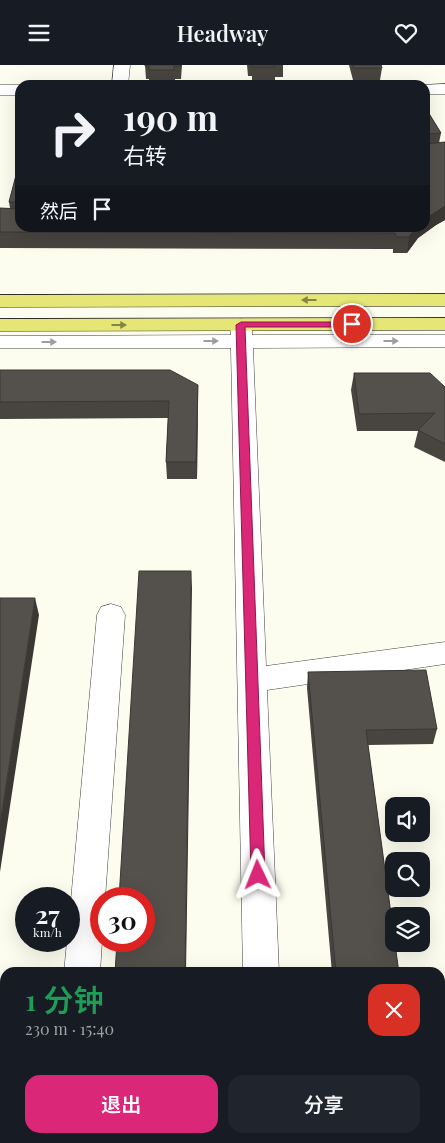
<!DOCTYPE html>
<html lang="zh">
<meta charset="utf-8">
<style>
:root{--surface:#171b24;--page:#20242c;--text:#f1f3f6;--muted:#9ea1a6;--accent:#db2777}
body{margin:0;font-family:"Playfair Display","Noto Sans SC",serif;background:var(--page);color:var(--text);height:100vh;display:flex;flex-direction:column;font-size:19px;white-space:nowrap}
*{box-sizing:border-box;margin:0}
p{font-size:16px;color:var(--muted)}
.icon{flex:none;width:28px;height:28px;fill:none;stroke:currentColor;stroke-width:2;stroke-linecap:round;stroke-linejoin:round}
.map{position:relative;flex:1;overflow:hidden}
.sheet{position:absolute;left:0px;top:902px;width:445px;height:176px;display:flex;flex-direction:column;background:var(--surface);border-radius:15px 15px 0 0;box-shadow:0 5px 20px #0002}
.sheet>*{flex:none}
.guide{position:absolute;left:15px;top:15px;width:415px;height:152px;border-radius:15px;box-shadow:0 5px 20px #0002;background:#171b24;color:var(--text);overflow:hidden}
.controls{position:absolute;left:385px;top:732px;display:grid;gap:10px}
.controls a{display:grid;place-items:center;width:45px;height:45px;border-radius:10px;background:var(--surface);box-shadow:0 5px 20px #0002;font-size:25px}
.speed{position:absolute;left:15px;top:822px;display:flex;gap:10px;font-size:25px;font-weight:700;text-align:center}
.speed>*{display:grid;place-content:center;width:65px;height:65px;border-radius:50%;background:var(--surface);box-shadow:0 5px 20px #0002;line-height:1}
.speed small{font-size:12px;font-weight:400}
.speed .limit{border:8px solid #d22;background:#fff;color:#111}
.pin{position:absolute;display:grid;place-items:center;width:42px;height:42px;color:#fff;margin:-21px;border:2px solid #fff;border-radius:50%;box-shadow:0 1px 5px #0007}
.me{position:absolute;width:55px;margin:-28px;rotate:358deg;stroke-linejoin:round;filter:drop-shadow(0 0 4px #0008)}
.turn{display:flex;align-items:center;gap:18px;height:105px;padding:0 25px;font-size:22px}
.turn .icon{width:65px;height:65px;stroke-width:2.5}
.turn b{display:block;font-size:35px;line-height:42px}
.then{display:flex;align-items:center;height:48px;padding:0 25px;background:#0003;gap:10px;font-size:19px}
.round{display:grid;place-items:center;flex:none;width:52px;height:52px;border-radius:15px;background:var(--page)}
.headline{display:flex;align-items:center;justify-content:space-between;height:85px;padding:0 25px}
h1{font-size:30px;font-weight:600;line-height:38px;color:#1e9e55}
.button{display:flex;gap:10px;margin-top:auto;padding:10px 25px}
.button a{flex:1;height:58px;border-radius:15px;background:var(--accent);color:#fff;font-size:20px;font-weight:600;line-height:58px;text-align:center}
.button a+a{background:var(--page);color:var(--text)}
header{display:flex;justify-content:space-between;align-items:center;height:65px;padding:0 25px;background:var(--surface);font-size:22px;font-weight:600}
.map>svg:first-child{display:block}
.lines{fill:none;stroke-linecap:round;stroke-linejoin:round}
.minor-casing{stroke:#404040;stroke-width:1}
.major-casing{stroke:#1e1e1e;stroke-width:1}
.minor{fill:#fff;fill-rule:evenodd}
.major{fill:#e5e675;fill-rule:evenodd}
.wall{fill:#484540}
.shaded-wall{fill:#3b3834}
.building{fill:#54504b;stroke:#3b3834}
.oneway{fill:#848446}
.oneway2{fill:#9e9e9e}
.route{fill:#db2777;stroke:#8e194d}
</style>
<header><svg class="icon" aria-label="menu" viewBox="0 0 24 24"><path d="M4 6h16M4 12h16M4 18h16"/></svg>Headway<svg class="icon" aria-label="heart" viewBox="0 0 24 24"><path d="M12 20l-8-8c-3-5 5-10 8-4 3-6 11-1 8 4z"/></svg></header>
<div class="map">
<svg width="445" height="1078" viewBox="0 0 445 1078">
<rect width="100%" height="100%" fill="#fcfdef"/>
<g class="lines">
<defs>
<path id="minor" d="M114,0h16l-2,20h-16z
M445,19v10h-20v-9h-3z
M0,20h20v10h-20z
M241,254l7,2 4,4v10h193v12l-192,1 13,318 179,-24v22l-178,26 12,283h-36l-12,-625h-231v-12l231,-1 -1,-10 4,-4z
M111,539l10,3 4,8 -20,284h-4l1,42 -2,32h-36l3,-32h2v-19l28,-307 4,-8z
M5,1022v38l-5,3v-40z
M49,1074h40v4h-40z
M247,1074h40v4h-40z"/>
<path id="major" d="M445,229v12l-445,1v-12z
M445,253v12l-445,1v-12z"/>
</defs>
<use href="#minor" class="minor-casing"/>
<use href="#major" class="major-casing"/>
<use href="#minor" class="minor"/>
<use href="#major" class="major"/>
</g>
<path class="wall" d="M145,0h37l-1,14h-6v3h-26v-3h-3z
M247,0h36v12h-8v3h-23v-4h-4z
M349,0h32l1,3 -2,12h-27z
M425,42l16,26 -2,10 6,-1v78l-9,5 -18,13 -11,15h-14v-4l-393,-1v-40h10l-1,-6 11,-42v67h405z
M0,305l198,15 -1,94h-30l-1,-17 2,-44 -168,1z
M354,308l91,14v75l-31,-15 4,-16h-61l-6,-41z
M308,607l129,57 -4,15 -65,1 31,228h-67l-25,-285z
M345,1074h74l1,4h-75z"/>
<path class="shaded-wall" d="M445,141v14l-9,5 -18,13 -11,15 2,-16 7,-10h9v-8z
M198,320v17l-1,77 -1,-17z
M191,506l1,17 -6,385h-1z
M35,533l4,17 -39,257v-48z"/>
<path class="building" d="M145,0h36v1h-7v4h-25v-4h-4z
M252,0h23v2h-23z
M353,0h28l1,3h-28z
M425,42l16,26 -13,1 2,4h-5z
M445,77v64l-20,13v-34h3l-3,-6v-35z
M20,95v42h-11z
M0,143l20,1v18h396l-7,10h-13l-1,-4 -395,-1z
M0,305h170l28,15 -2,77h-30l3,-61 -169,1z
M354,308h76l15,14v57l-27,-14 17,-17 -76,1z
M139,506h52l-6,402h-70l2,-32h27v-42h-25z
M0,533h35l-35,226z
M426,605l11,59 -71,1 28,206v8h1l4,29h-63l-28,-301z
M106,1074h76v4h-76z
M349,1074h70l1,4h-71z"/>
<defs><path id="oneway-solid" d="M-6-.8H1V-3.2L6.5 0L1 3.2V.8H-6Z" transform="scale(1.25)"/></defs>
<g class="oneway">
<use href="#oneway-solid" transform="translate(309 235) rotate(180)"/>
<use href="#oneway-solid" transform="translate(119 260)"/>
</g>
<g class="oneway2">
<use href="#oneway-solid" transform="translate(211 276)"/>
<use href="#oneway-solid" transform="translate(391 276)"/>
<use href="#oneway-solid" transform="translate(49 277)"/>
</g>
<path class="route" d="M241,257h111l4,2 -4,3h-107l20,548 -2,5 -5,1 -5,-1 -2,-5 -15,-550z"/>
</svg>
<div class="controls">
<a><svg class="icon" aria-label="sound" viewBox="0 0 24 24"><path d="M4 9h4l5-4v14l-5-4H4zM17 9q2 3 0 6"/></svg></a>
<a><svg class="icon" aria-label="search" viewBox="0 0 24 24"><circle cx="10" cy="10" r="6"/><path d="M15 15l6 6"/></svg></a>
<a><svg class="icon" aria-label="layers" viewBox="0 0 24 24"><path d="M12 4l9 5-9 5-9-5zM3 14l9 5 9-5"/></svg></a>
</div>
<div class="speed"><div>27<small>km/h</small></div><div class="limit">30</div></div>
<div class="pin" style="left:352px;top:259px;background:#d93025"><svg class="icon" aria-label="arrive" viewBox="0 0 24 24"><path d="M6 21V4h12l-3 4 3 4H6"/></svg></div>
<svg class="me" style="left:258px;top:810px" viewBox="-20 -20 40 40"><path d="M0-17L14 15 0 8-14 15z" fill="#db2777" stroke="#fff" stroke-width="4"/></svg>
<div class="guide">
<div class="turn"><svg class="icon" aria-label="right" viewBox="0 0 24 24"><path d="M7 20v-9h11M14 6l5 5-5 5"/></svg><div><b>190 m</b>右转</div></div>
<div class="then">然后<svg class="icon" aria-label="arrive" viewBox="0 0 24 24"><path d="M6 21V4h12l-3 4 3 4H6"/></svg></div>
</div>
<section class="sheet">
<div class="headline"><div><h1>1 分钟</h1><p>230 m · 15:40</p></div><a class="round" style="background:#d93025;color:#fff"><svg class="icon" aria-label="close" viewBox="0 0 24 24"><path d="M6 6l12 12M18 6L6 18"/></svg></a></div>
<div class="button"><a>退出</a><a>分享</a></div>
</section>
</div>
